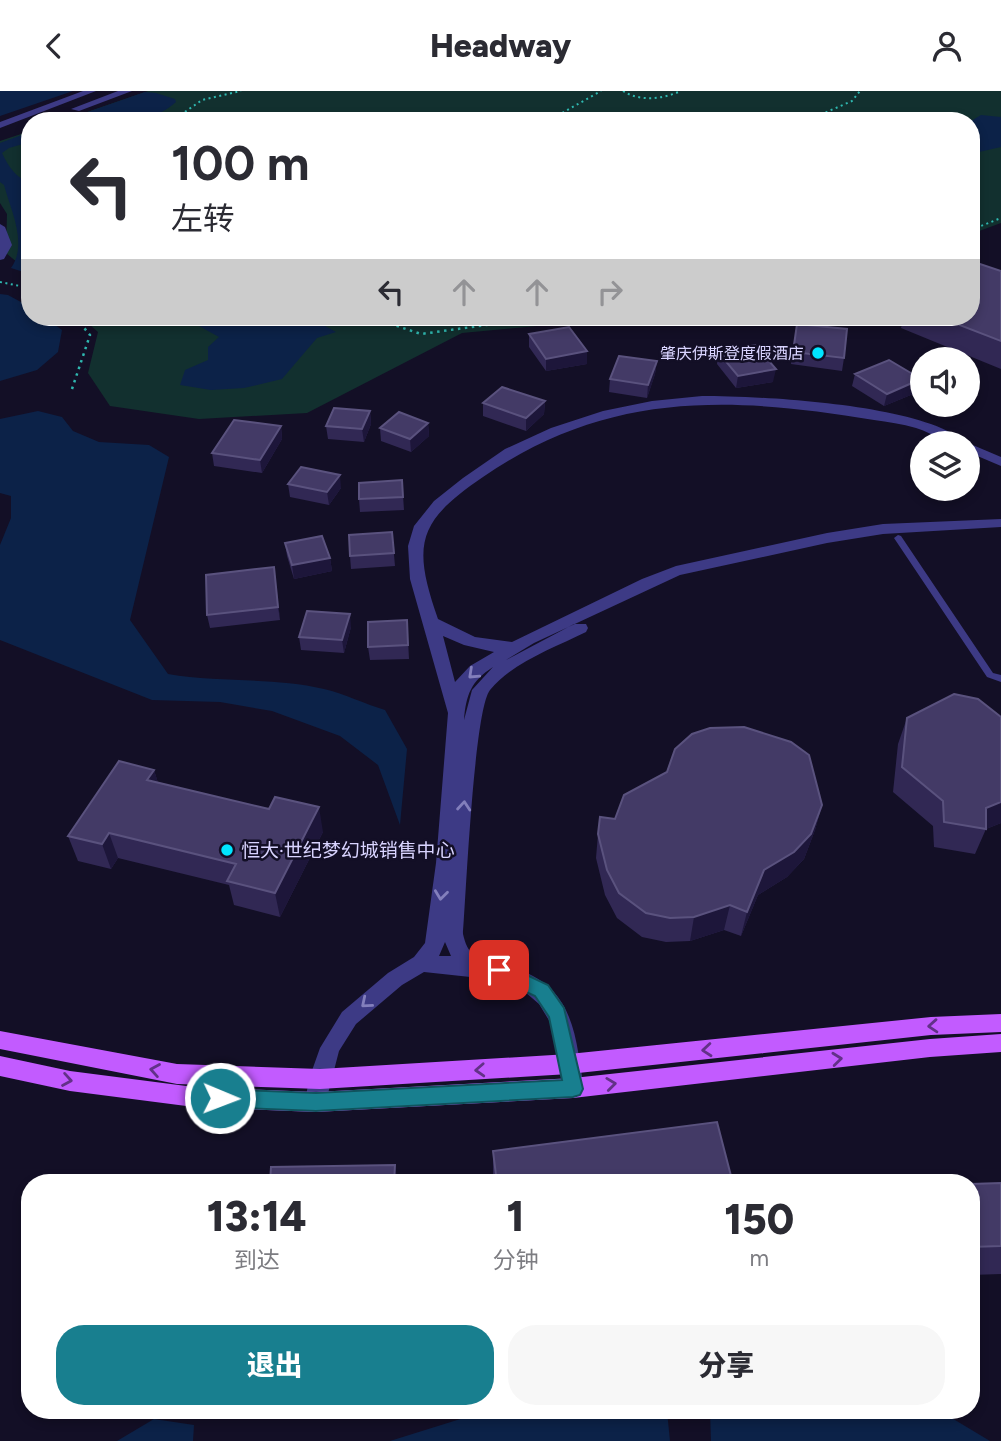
<!DOCTYPE html>
<html lang="zh">
<meta charset="utf-8">
<style>
:root{--surface:#fff;--page:#f7f7f7;--text:#2b2b33;--muted:#7c7c81;--accent:#187f8f}
body{margin:0;font-family:Figtree,"Noto Sans SC",sans-serif;background:var(--page);color:var(--text);height:100vh;display:flex;flex-direction:column;font-size:26px;white-space:nowrap}
*{box-sizing:border-box;margin:0}
p{font-size:23px;color:var(--muted)}
.icon{flex:none;width:38px;height:38px;fill:none;stroke:currentColor;stroke-width:2;stroke-linecap:round;stroke-linejoin:round}
.map{position:relative;flex:1;overflow:hidden}
.sheet{position:absolute;left:21px;top:1083px;width:959px;height:245px;display:flex;flex-direction:column;background:var(--surface);border-radius:28px;box-shadow:0 4px 10px #0003}
.sheet>*{flex:none}
.guide{position:absolute;left:21px;top:21px;width:959px;height:214px;border-radius:28px;box-shadow:0 4px 10px #0003;background:#fff;color:var(--text);overflow:hidden}
.fabs{position:absolute;left:910px;top:256px;display:grid;gap:14px}
.fabs a{display:grid;place-items:center;width:70px;height:70px;border-radius:50%;background:var(--surface);box-shadow:0 4px 10px #0003;font-size:35px}
.pin{position:absolute;display:grid;place-items:center;width:60px;height:60px;color:#fff;margin:-30px;border-radius:14px;box-shadow:0 4px 10px #0006}
.me{position:absolute;width:77px;margin:-38px;rotate:91deg;stroke-linejoin:round;filter:drop-shadow(0 0 5px #0008)}
.turn{display:flex;align-items:center;gap:24px;height:147px;padding:0 35px;font-size:32px}
.turn .icon{width:91px;height:91px;stroke-width:2.5}
.turn b{display:block;font-size:49px;line-height:60px}
.lanes{display:flex;align-items:center;height:66px;padding:0 35px;background:#0003;justify-content:center;gap:35px;direction:ltr}
.lanes .off{opacity:.35}
.eta{display:flex;justify-content:space-evenly;align-items:center;height:119px;text-align:center}
.eta b{font-size:42px;font-weight:800;line-height:49px}
.primary-button{display:flex;gap:14px;margin-top:auto;padding:14px 35px}
.primary-button a{flex:1;height:80px;border-radius:28px;background:var(--accent);color:#fff;font-size:28px;font-weight:800;line-height:80px;text-align:center}
.primary-button a+a{background:var(--page);color:var(--text)}
header{display:flex;justify-content:space-between;align-items:center;height:91px;padding:0 35px;background:var(--surface);font-size:32px;font-weight:800}
.map>svg:first-child{display:block}
.green{fill:#12302f}
.water{fill:#0c2248}
.lines{fill:none;stroke-linecap:round;stroke-linejoin:round}
.path-far1{stroke:#2fb8b0;stroke-width:2;stroke-dasharray:2 3.5;stroke-linecap:butt}
.path{stroke:#2fb8b0;stroke-width:2.5;stroke-dasharray:2.5 4.5;stroke-linecap:butt}
.lane{fill:#3d3a85;fill-rule:evenodd}
.street{fill:#3d3a85;fill-rule:evenodd}
.primary{fill:#c25bff;fill-rule:evenodd}
.wall{fill:#312854}
.shaded-wall{fill:#1d163a}
.building{fill:#433a66;stroke:#5a527e;stroke-width:2}
.oneway{stroke:#837fbc}
.oneway2{stroke:#623188}
.route{fill:#187f8f;stroke:#10535d;stroke-width:2}
.poi-dot{fill:#00e5ff;stroke:#130f26;stroke-width:2.5}
.labels{text-anchor:middle;dominant-baseline:central;stroke-width:5;stroke-linejoin:round;paint-order:stroke}
.far-poi-label{font-size:16px;fill:#d9d4ff;stroke:#130f26;text-anchor:end}
.poi-label{font-size:19px;fill:#d9d4ff;stroke:#130f26;text-anchor:start}
</style>
<header><svg class="icon" aria-label="back" viewBox="0 0 24 24"><path d="M15 5l-7 7 7 7"/></svg>Headway<svg class="icon" aria-label="person" viewBox="0 0 24 24"><circle cx="12" cy="8" r="4"/><path d="M4 21q1-7 8-7t8 7"/></svg></header>
<div class="map">
<svg width="1001" height="1350" viewBox="0 0 1001 1350">
<rect width="100%" height="100%" fill="#130f26"/>
<path class="green" d="M148,0h853v132l-30,11v-113h-910z
M30,40v142l-24,-20 1,-39 -7,-11v-62z
M81,226h550l-169,16 -155,80 -108,6 -89,-13 -22,-33 10,-41z"/>
<path class="water" d="M0,0h73l-73,25z
M145,1l11,1 19,6 1,3c-31,28 -75,19 -114,19z
M981,24l20,2v30l-22,5 -8,21v-52z
M30,41v10l-21,6 -7,5c6,13 14,25 28,30v8l-7,4v7l7,3v69l-19,-6c17,-24 0,-57 -7,-83l-4,-3v-39z
M0,203l8,1 22,12v10h14l18,13 -4,22 -21,18 -37,11z
M201,226h117v5l18,10 -19,6 -35,41 -38,9 -33,2 -31,-5 5,-15 23,-10v-13l11,-10 -20,-11z
M38,320l24,6 11,14 26,11 50,3 20,12 -39,163 38,54c51,9 105,3 156,15 21,5 41,15 61,21l22,39 -7,76 -22,-60 -38,-29 -68,-25 -52,-9 -68,-2 -152,-60v-95l11,-27v-22l-11,-3v-74z
M486,1320h181l3,30h-280z
M710,1320h230l50,30h-279z
M154,1328l40,6 -1,16h-76z"/>
<g class="lines">
<path class="path-far1" d="M623,0c17,11 40,8 58,0
M165,30l17,-7 20,-14 39,-9
M548,30l53,-30
M821,30l1,-7 30,-13 8,-10
M971,139l30,-12
M0,191l30,6"/>
<path class="path" d="M370,226l51,17 80,-11 96,-6
M72,298l18,-54 -15,-18"/>
<path class="lane" d="M898,444l3,1 92,137 8,2v7l-14,-5 -93,-139z"/>
<path class="street" d="M83,0h13l-96,37v-6z
M118,0h14l-53,20 -8,-2z
M0,133l5,3 7,18 -8,14 -4,1z
M702,305c58,0 222,8 264,47 -20,0 -32,-9 -50,-15 -14,-4 -28,-6 -42,-8 -144,-24 -266,-29 -391,57 -66,45 -71,67 -45,142l37,18 37,5 130,-63 34,-13 151,-33 56,-9 118,-5v8l-118,7 -56,9 -147,32 -146,68 -28,17 68,-36h12l2,4 -2,4c-32,16 -73,30 -96,58 -16,20 -24,206 -27,244 2,9 5,17 13,23 5,4 14,4 20,5 20,5 43,14 57,29 24,26 25,65 31,97l-3,7 -8,3 -8,-3 -15,-73 -11,-18 -14,-12 -27,-12 -74,-8 -22,13 -46,39 -17,27 -15,58 -8,3 -8,-3 -3,-7 4,-23 11,-31 22,-36 46,-39 26,-16 11,-14 11,-80 12,-150 -38,-134 -2,-33 6,-20 20,-25 29,-23 42,-29 46,-21 52,-17 49,-10zM443,545l21,9 30,7 -24,14 -15,16zM493,576l-21,23 -8,30c2,-25 7,-39 29,-53zM445,851l6,14h-12z
M968,352l33,14v9l-33,-14z"/>
<path class="primary" d="M1001,923v18l-70,3 -362,39 -249,15 -143,-5 -177,-35v-18l177,33 143,5 249,-15 362,-37z
M1001,943v18l-71,5 -357,41 -257,14 -122,-5 -124,-16 -70,-15v-20l70,15 124,16 122,5 257,-14 357,-39z"/>
</g>
<path class="wall" d="M1001,180v98l-100,-41 3,-11h67z
M797,233l47,34 -2,13 -51,-7z
M529,243l58,17v13l-41,7 -17,-24z
M718,261l55,30 -37,6 -19,-24z
M657,270l-2,13 -8,24 -38,-6 1,-13z
M855,283l66,5 -3,13 -34,14 -32,-20z
M545,310l-1,13 -18,17 -43,-15v-13z
M370,320l1,13 -7,18 -36,-3 -2,-13z
M428,332l1,13 -18,16 -30,-11 -1,-13z
M281,335l1,13 -20,34 -48,-7 -2,-13z
M402,389l2,30 -44,2 -1,-13z
M288,393l53,4 -12,17 -39,-8z
M392,441l3,34 -44,3 -1,-13z
M285,452l45,15 2,13 -38,8 -7,-23z
M274,476l6,53 -70,8 -3,-13z
M407,529l2,39 -39,1 -2,-13z
M351,536l-7,26 -43,-3 -2,-13z
M1001,626v106l-15,6 -11,25 -41,-7 -1,-21 -40,-34 5,-48 9,-26z
M154,679l4,13 165,49 -43,85 -46,-12 -5,-20 -111,-27 -7,11 -33,-8 -10,-25z
M667,681l155,33 -7,25 -11,29 -17,18 -29,18 -17,41 -17,-6 -34,11 -24,1 -24,-5 -25,-19 -12,-23 -9,-37 2,-24z
M493,1060l238,25 -2,7h-236z
M1001,1092v91l-30,1v-91z"/>
<path class="shaded-wall" d="M587,260v13l-41,7v-12z
M657,270l-2,13 -8,24 1,-13z
M776,278l-3,13 -37,6 2,-12z
M921,288l-3,13 -34,14 3,-12z
M545,310l-1,13 -18,17v-13z
M370,320l1,13 -7,18 -2,-13z
M428,332l1,13 -18,16 -1,-13z
M281,335l1,13 -20,34 -2,-13z
M340,384l1,13 -12,17 -2,-13z
M330,467l2,13 -38,8 -2,-14z
M274,476l2,14 4,39 -2,-13z
M350,523l1,13 -7,26 -2,-13z
M154,679l8,25 -15,-15z
M1001,711v21l-15,6v-21z
M822,714l-7,25 -11,29 -17,18 -29,18 -17,41 6,-24 17,-42z
M319,716l4,25 -43,85 -5,-24z
M109,742l9,25 -7,11 -9,-25z
M730,814l-6,25 -34,11 4,-24z
M395,1074l3,18h-4z"/>
<path class="building" d="M971,170l30,10v70l-62,-24h32z
M797,233l50,5 -3,29 -51,-6z
M569,236l18,24 -41,8 -17,-25z
M755,254l21,24 -38,7 -20,-24z
M619,265l38,5 -9,24 -38,-6z
M889,269l32,19 -34,15 -32,-20z
M502,296l43,14 -19,17 -43,-15z
M334,317l36,3 -8,18 -36,-3z
M399,321l29,11 -18,16 -30,-11z
M234,329l47,6 -21,34 -48,-7z
M301,376l39,8 -13,17 -39,-8z
M402,389l1,17 -44,2v-16z
M392,441l2,21 -44,3 -1,-21z
M322,445l8,22 -38,7 -7,-22z
M274,476l4,40 -71,8 -1,-40z
M307,520l43,3 -8,26 -43,-3z
M407,529l1,25 -40,2v-25z
M954,603l24,5 23,18v85l-15,6v21l-42,-7 -1,-21 -41,-34 5,-49z
M744,636l47,15 18,13 13,50 -11,29 -17,18 -30,18 -17,42 -17,-7 -36,12 -24,1 -24,-5 -27,-20 -12,-23 -9,-36 2,-17 15,2 9,-24 43,-23 8,-23 17,-15 18,-6z
M119,670l35,9 -7,10 122,29 6,-12 44,10 -44,86 -48,-12 9,-17 -127,-31 -7,11 -34,-8z
M717,1031l14,54 -52,7h-182l-4,-32z
M395,1074l-1,18h-124l1,-16z
M1001,1092v63l-30,1v-63z"/>
<defs><path id="oneway-chevron" d="M-2-3.5L2.5 0L-2 3.5" fill="none" stroke-width="1.6" stroke-linecap="round" stroke-linejoin="round" transform="scale(1.75)"/></defs>
<g class="oneway">
<use href="#oneway-chevron" transform="translate(473 583) rotate(137)"/>
<use href="#oneway-chevron" transform="translate(464 715) rotate(-85)"/>
<use href="#oneway-chevron" transform="translate(441 804) rotate(97)"/>
<use href="#oneway-chevron" transform="translate(366 912) rotate(140)"/>
</g>
<g class="oneway2">
<use href="#oneway-chevron" transform="translate(933 935) rotate(176)"/>
<use href="#oneway-chevron" transform="translate(707 959) rotate(175)"/>
<use href="#oneway-chevron" transform="translate(837 968) rotate(-6)"/>
<use href="#oneway-chevron" transform="translate(155 979) rotate(-170)"/>
<use href="#oneway-chevron" transform="translate(480 979) rotate(177)"/>
<use href="#oneway-chevron" transform="translate(67 989) rotate(10)"/>
<use href="#oneway-chevron" transform="translate(611 993) rotate(-7)"/>
</g>
<path class="route" d="M499,871l49,23 16,23 19,81 -3,6 -7,2 -257,14 -96,-4 -7,-3 -3,-6 3,-7 7,-2 96,4 246,-13 -13,-63 -14,-21 -43,-20 -2,-6 2,-5z"/>
<g class="poi-dot">
<circle cx="818" cy="262" r="7"/>
<circle cx="227" cy="759" r="7"/>
</g>
<g class="labels">
<g class="far-poi-label">
<text x="804" y="262">肇庆伊斯登度假酒店</text>
</g>
<g class="poi-label">
<text x="241" y="759">恒大·世纪梦幻城销售中心</text>
</g>
</g>
</svg>
<div class="fabs">
<a><svg class="icon" aria-label="sound" viewBox="0 0 24 24"><path d="M4 9h4l5-4v14l-5-4H4zM17 9q2 3 0 6"/></svg></a>
<a><svg class="icon" aria-label="layers" viewBox="0 0 24 24"><path d="M12 4l9 5-9 5-9-5zM3 14l9 5 9-5"/></svg></a>
</div>
<div class="pin" style="left:499px;top:879px;background:#d93025"><svg class="icon" aria-label="arrive" viewBox="0 0 24 24"><path d="M6 21V4h12l-3 4 3 4H6"/></svg></div>
<svg class="me" style="left:220px;top:1007px" viewBox="-20 -20 40 40"><circle r="17" fill="#187f8f" stroke="#fff" stroke-width="3"/><path d="M0-11L8 9 0 5-8 9z" fill="#fff"/></svg>
<div class="guide">
<div class="turn"><svg class="icon" aria-label="left" viewBox="0 0 24 24"><path d="M17 20v-9H6M10 6l-5 5 5 5"/></svg><div><b>100 m</b>左转</div></div>
<div class="lanes"><svg class="icon" aria-label="left" viewBox="0 0 24 24"><path d="M17 20v-9H6M10 6l-5 5 5 5"/></svg><svg class="icon off" aria-label="ahead" viewBox="0 0 24 24"><path d="M12 20V5M6 11l6-6 6 6"/></svg><svg class="icon off" aria-label="ahead" viewBox="0 0 24 24"><path d="M12 20V5M6 11l6-6 6 6"/></svg><svg class="icon off" aria-label="right" viewBox="0 0 24 24"><path d="M7 20v-9h11M14 6l5 5-5 5"/></svg></div>
</div>
<section class="sheet">
<div class="eta">
<div><b>13:14</b><p>到达</p></div>
<div><b>1</b><p>分钟</p></div>
<div><b>150</b><p>m</p></div>
</div>
<div class="primary-button"><a>退出</a><a>分享</a></div>
</section>
</div>
